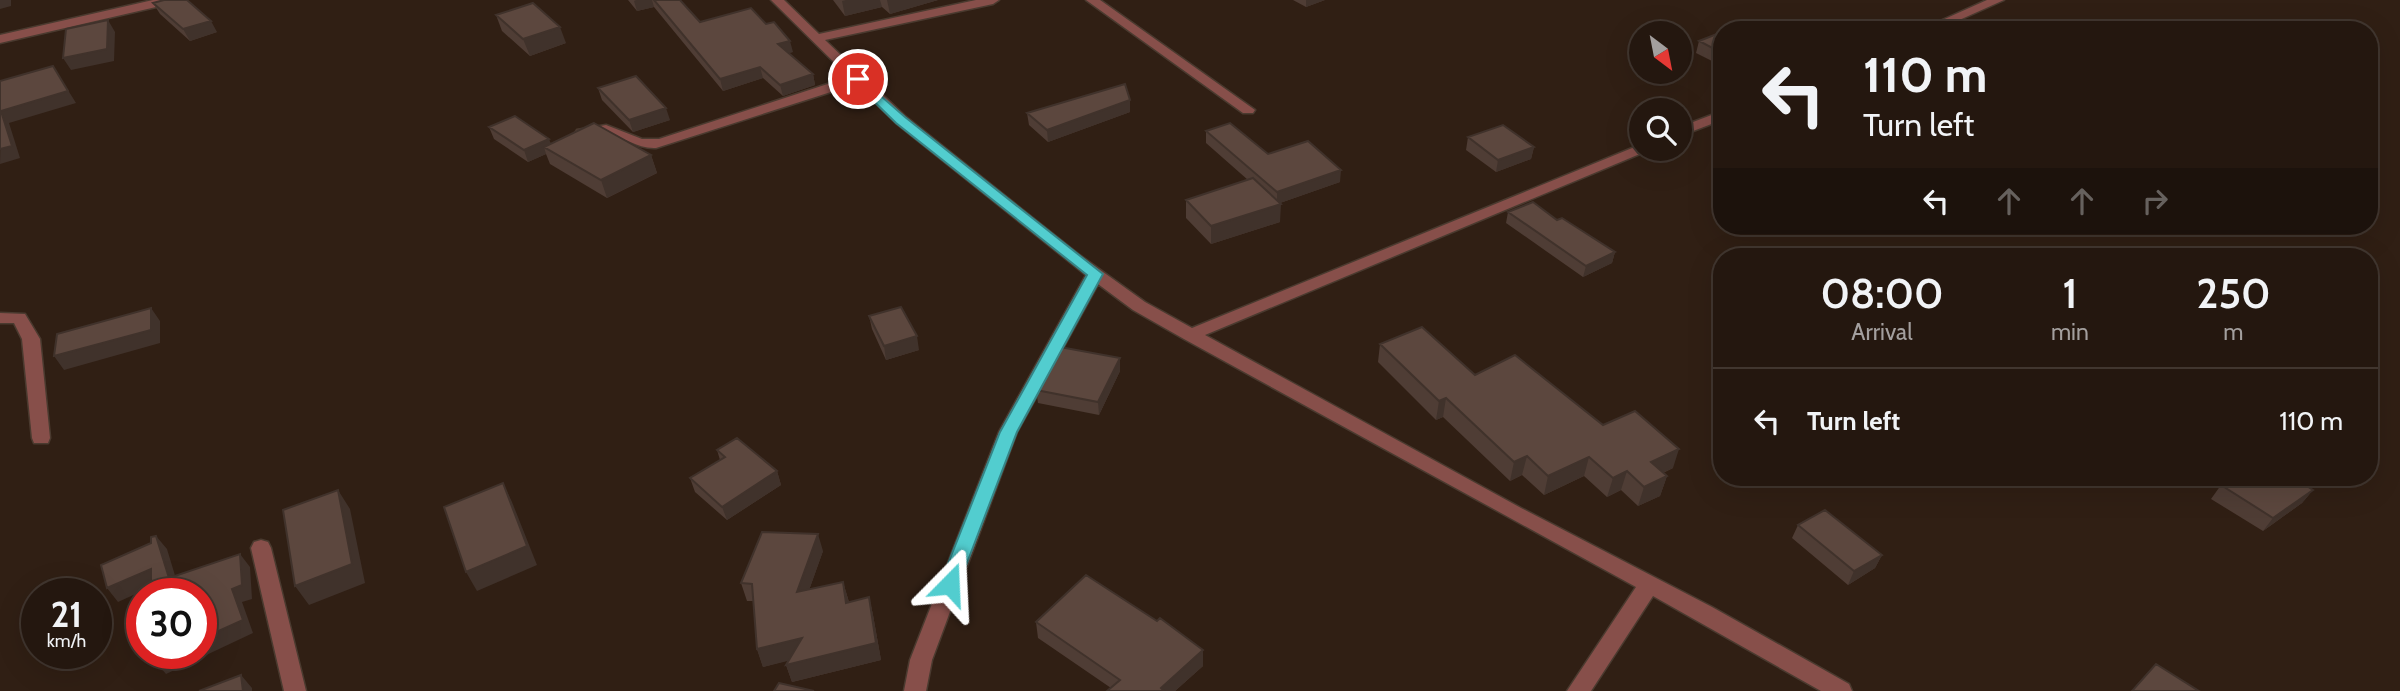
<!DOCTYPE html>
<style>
:root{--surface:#24170f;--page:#2c2018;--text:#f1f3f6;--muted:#a39f9e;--line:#41362f}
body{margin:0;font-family:Cabin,sans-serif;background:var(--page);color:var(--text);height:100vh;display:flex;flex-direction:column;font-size:26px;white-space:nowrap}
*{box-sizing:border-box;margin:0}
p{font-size:23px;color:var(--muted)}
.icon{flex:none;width:38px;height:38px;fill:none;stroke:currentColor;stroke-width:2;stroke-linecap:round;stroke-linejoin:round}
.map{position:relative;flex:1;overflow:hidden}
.panel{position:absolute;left:1713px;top:248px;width:665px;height:238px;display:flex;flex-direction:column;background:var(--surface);border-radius:28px;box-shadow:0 7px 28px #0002,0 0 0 2px var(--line)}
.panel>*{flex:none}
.hud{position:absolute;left:1713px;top:21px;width:665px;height:214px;border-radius:28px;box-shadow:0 7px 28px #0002,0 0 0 2px var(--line);background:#24170f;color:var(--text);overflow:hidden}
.needle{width:46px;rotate:148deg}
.fabs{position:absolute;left:1629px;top:21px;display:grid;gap:14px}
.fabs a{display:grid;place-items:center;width:63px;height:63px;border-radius:50%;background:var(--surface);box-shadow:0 7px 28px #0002,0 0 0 2px var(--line);font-size:35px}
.speed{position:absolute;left:21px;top:578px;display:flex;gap:14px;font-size:35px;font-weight:700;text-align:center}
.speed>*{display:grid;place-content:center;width:91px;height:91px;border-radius:50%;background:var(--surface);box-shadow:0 7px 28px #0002,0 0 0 2px var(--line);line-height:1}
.speed small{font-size:18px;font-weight:400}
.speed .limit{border:10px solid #d22;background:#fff;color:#111}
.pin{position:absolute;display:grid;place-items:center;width:60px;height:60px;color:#fff;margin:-30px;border:4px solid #fff;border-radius:50%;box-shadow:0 2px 7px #0007}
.me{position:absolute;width:77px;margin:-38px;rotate:21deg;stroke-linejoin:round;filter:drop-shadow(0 0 5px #0008)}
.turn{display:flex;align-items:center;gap:24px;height:147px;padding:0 35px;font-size:32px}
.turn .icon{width:91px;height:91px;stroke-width:2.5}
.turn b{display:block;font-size:49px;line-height:60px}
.lanes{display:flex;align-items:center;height:66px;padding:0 35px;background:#0003;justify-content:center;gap:35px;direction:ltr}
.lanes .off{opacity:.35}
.eta{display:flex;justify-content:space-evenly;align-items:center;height:119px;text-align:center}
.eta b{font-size:42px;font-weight:600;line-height:49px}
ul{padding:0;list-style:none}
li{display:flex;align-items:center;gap:21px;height:105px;padding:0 35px;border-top:2px solid var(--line)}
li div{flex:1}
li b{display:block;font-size:26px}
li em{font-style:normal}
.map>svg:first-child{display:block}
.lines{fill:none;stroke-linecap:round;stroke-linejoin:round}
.minor-casing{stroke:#4a3a2f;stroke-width:3}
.minor{fill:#874f4a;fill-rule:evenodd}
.wall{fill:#4f3d35}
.shaded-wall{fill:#40322b}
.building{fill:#5c473e;stroke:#40322b;stroke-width:2}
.route{fill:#52cdcf;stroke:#358587;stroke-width:2}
</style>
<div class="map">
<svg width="2400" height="691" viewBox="0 0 2400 691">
<rect width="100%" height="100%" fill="#301f14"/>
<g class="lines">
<defs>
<path id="minor" d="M153,0h22l-6,4 -169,39v-8z
M771,0h13l35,34 157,-34h23l-6,4 -168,36 81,77 172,137 67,48 47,26 450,-184v5h7l-2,2 -442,184 316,173 191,99 137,77 3,7h-31l-168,-95 -62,95h-24l69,-104 -452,-248 -51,-29 -35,-26 -81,148 -85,228 -6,31h-22l6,-31 89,-228 87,-157 -190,-152 -40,-39 -200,64c-19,1 -31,-11 -49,-14 -11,-2 -23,7 -32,-1l2,-3 29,-5 36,14h17l190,-62z
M1086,0h14l155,110 -2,3h-10z
M1987,0h17l-67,30h-17z
M1722,111v9l-42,16v-9z
M0,313l25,1 15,25 10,99 -2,5h-14l-2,-5 -10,-99 -8,-16h-14z
M261,540l7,2 3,6 35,143h-22l-33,-143 3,-6z"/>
</defs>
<use href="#minor" class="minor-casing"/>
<use href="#minor" class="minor"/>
</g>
<path class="wall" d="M628,0h52l20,22 93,30 -5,1 25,21 2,11 -32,11 -20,-18 -40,13 -69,-84 -17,4z
M833,0h105l-48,14 -8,-7 -37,9z
M1293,0h32l-19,7z
M153,3l64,29 -27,9 -30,-27z
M496,15l70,28 -36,13 -28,-25z
M1722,32v34l-26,-13 3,-12z
M598,88l72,32 -37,12 -31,-32z
M1130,112l-82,30 -19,-17 -2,-12z
M489,127l62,16 100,12 6,18 -50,25 -57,-34 -4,-10 -18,8 -34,-23z
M1206,131l62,23 72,28 -60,21v19l-69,22 -25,-26v-18l62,-20 -42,-37z
M1468,137l66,10 -3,12 -35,13 -30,-22z
M1508,212l49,8 58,32 -3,11 -29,14 -77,-54z
M869,316l50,34 -33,10 -14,-31z
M1380,344l95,31 128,50 70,43 -10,5 4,3 -7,20 -22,10 -17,-16 -14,7 -23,-21 -40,19 -22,-20 -12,6 -67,-64 -7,3 -58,-58z
M1120,358v13l-21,44 -61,-12 -2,-13z
M717,450l60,21 4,14 -54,35 -32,-28 -5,-14 30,-18z
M2221,485l92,5 -11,13 -39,28 -52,-32z
M1798,525l84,30 -7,13 -27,17 -56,-47z
M823,551l-14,39 34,-8 6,20 20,-5 4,18 8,45 -89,22 -6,-17 3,-5 -26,7 -6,-18 -4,-48h-6l-6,-18z
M1036,622l167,44 -28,25h-68l4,-3 -73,-50z"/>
<path class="shaded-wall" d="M0,0h11v6l-11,3z
M636,0h16l2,7 -17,4 -3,-10z
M846,0h34l2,7 -37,9 -3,-15z
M887,0h51l-48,14z
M1306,0h19l-19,7z
M108,20l7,12 -1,29 -43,9 -8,-12z
M211,21l6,11 -27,9 -7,-12z
M560,27l6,16 -36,13 -7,-17z
M790,41l3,11 -13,3 -2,-11z
M53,66l23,37 -67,20 11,35 -20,6 1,-53z
M760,67l3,11 -40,13 -3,-12z
M813,74l2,11 -32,11 -3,-11z
M1130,100v12l-82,30 -1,-12z
M666,108l4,12 -37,12 -4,-12z
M549,139l5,12 -10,-4 2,7 -18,8 -4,-12z
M1534,147l-3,12 -35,13 2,-12z
M651,155l6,18 -50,25 -6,-18z
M1341,170l-1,12 -63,22v-12z
M1281,204l-1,18 -69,22v-18z
M1615,252l-3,11 -29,14 3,-11z
M151,308l9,13v22l-96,27 -10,-14z
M917,336l2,14 -33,10 -2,-14z
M1120,358v13l-21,44 -1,-13z
M1446,398l-3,19 -7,3 3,-19z
M1679,449l-6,19 -28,13 6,-19z
M1527,456l-5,19 -12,6 4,-19z
M1589,457l-5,19 -40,19 4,-19z
M777,471l4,14 -54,35 -5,-13z
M1627,471l-6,19 -14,7 6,-19z
M1667,476l-7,20 -22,10 6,-19z
M503,483l9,19 25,63 -60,26 -11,-19z
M338,490l12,19 15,74 -56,22 -14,-19z
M2313,490l-11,13 -39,28 10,-13z
M818,534l5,17 -21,59 -5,-18z
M156,536l11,13 13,43 -11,-14z
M240,554l10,13 2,32 -10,3 11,31 -87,41 -11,-13 17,-8h29v-14l31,-50z
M1882,555l-7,13 -27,17 6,-14z
M151,569l11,13 -44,20 -11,-14z
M843,582l5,17 3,21 -5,-17z
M869,597l4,18 8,45 -89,22 -6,-17z
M802,638l6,18 -45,11 -6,-18z
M1203,650v16l-28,25h-14v-3z
M241,675l11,13v3h-9z"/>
<path class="building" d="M164,0h23l24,21 -28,8 -30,-26z
M654,0h26l20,22 51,-14 15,16 8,-2 16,19 -12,3 35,30 -33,11 -20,-18 -40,12z
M533,3l27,24 -37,12 -27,-24z
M108,20l-1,29 -44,9 3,-29z
M1749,22l14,8h-34z
M1722,32v21l-23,-12z
M53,66l15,25 -67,20 11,35 -12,3v-68z
M636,76l30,32 -37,12 -31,-32z
M1125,84l5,16 -83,30 -20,-17z
M515,116l34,23 -25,11 -35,-23z
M594,123l57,32 -50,25 -57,-33z
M1230,123l38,31 40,-13 33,29 -64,22 -71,-61z
M1503,125l31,22 -36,13 -30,-23z
M1253,178l28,26 -70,22 -25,-26z
M1533,202l24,18 5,-2 53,34 -29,14 -78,-54z
M901,307l16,29 -33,10 -15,-30z
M151,308v22l-97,26 3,-22z
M1422,327l53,48 40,-20 88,70 32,-14 44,38 -28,13 16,14 -23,11 -17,-16 -14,7 -24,-21 -41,19 -21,-20 -13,6 -68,-64 -7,3 -59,-57z
M1060,347l60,11 -22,44 -62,-12z
M737,438l40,33 -55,36 -32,-29 35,-21 -8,-7z
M2232,478h62l19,12 -40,28 -52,-33z
M503,483l24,63 -61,26 -22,-65z
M338,490l14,74 -57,22 -12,-76z
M1825,510l57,45 -28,16 -56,-46z
M762,532l56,2 -21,58 46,-10 3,21 23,-6 7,46 -90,22 16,-27 -45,11 -5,-65 -11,-1z
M156,536l13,42 71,-24 2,31 -10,4 11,31 -42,19v-46h-50v-24l-44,19 -6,-23 50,-22v-6z
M1086,575l71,46 3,-3 43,32 -42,38 3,3h-57l13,-11 -84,-58z
M152,653h20l-17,8z
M2156,664l43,27h-67z
M241,675l2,16h-44z
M779,683l35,8h-40z"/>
<path class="route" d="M858,76l47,41 198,157 -86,158 -58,152 -2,5 -7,2 -7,-2 -3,-5 60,-152 87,-157 -191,-152 -42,-41 -2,-3z"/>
</svg>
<div class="fabs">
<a><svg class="needle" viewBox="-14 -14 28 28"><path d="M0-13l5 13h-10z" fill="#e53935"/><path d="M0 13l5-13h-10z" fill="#a39f9e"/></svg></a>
<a><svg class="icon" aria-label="search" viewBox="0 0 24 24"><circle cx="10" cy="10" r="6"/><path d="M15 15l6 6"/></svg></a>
</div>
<div class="speed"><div>21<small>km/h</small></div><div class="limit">30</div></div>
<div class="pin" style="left:858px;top:79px;background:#d93025"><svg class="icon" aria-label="arrive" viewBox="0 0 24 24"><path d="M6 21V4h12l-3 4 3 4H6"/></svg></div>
<svg class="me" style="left:950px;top:584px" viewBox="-20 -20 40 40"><path d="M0-17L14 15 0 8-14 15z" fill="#52cdcf" stroke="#fff" stroke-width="4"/></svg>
<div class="hud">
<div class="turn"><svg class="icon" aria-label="left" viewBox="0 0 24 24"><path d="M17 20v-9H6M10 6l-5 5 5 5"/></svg><div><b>110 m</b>Turn left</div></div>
<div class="lanes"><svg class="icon" aria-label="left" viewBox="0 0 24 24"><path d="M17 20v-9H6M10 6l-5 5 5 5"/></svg><svg class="icon off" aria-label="ahead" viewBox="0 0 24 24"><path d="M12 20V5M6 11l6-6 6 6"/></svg><svg class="icon off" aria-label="ahead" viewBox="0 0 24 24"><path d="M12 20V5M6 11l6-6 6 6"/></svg><svg class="icon off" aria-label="right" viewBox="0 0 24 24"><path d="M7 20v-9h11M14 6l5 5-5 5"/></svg></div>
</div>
<section class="panel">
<div class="eta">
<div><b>08:00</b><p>Arrival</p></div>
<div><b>1</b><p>min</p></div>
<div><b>250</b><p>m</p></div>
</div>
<ul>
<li><svg class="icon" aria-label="left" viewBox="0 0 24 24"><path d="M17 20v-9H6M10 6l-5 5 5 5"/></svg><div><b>Turn left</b></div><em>110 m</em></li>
</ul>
</section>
</div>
